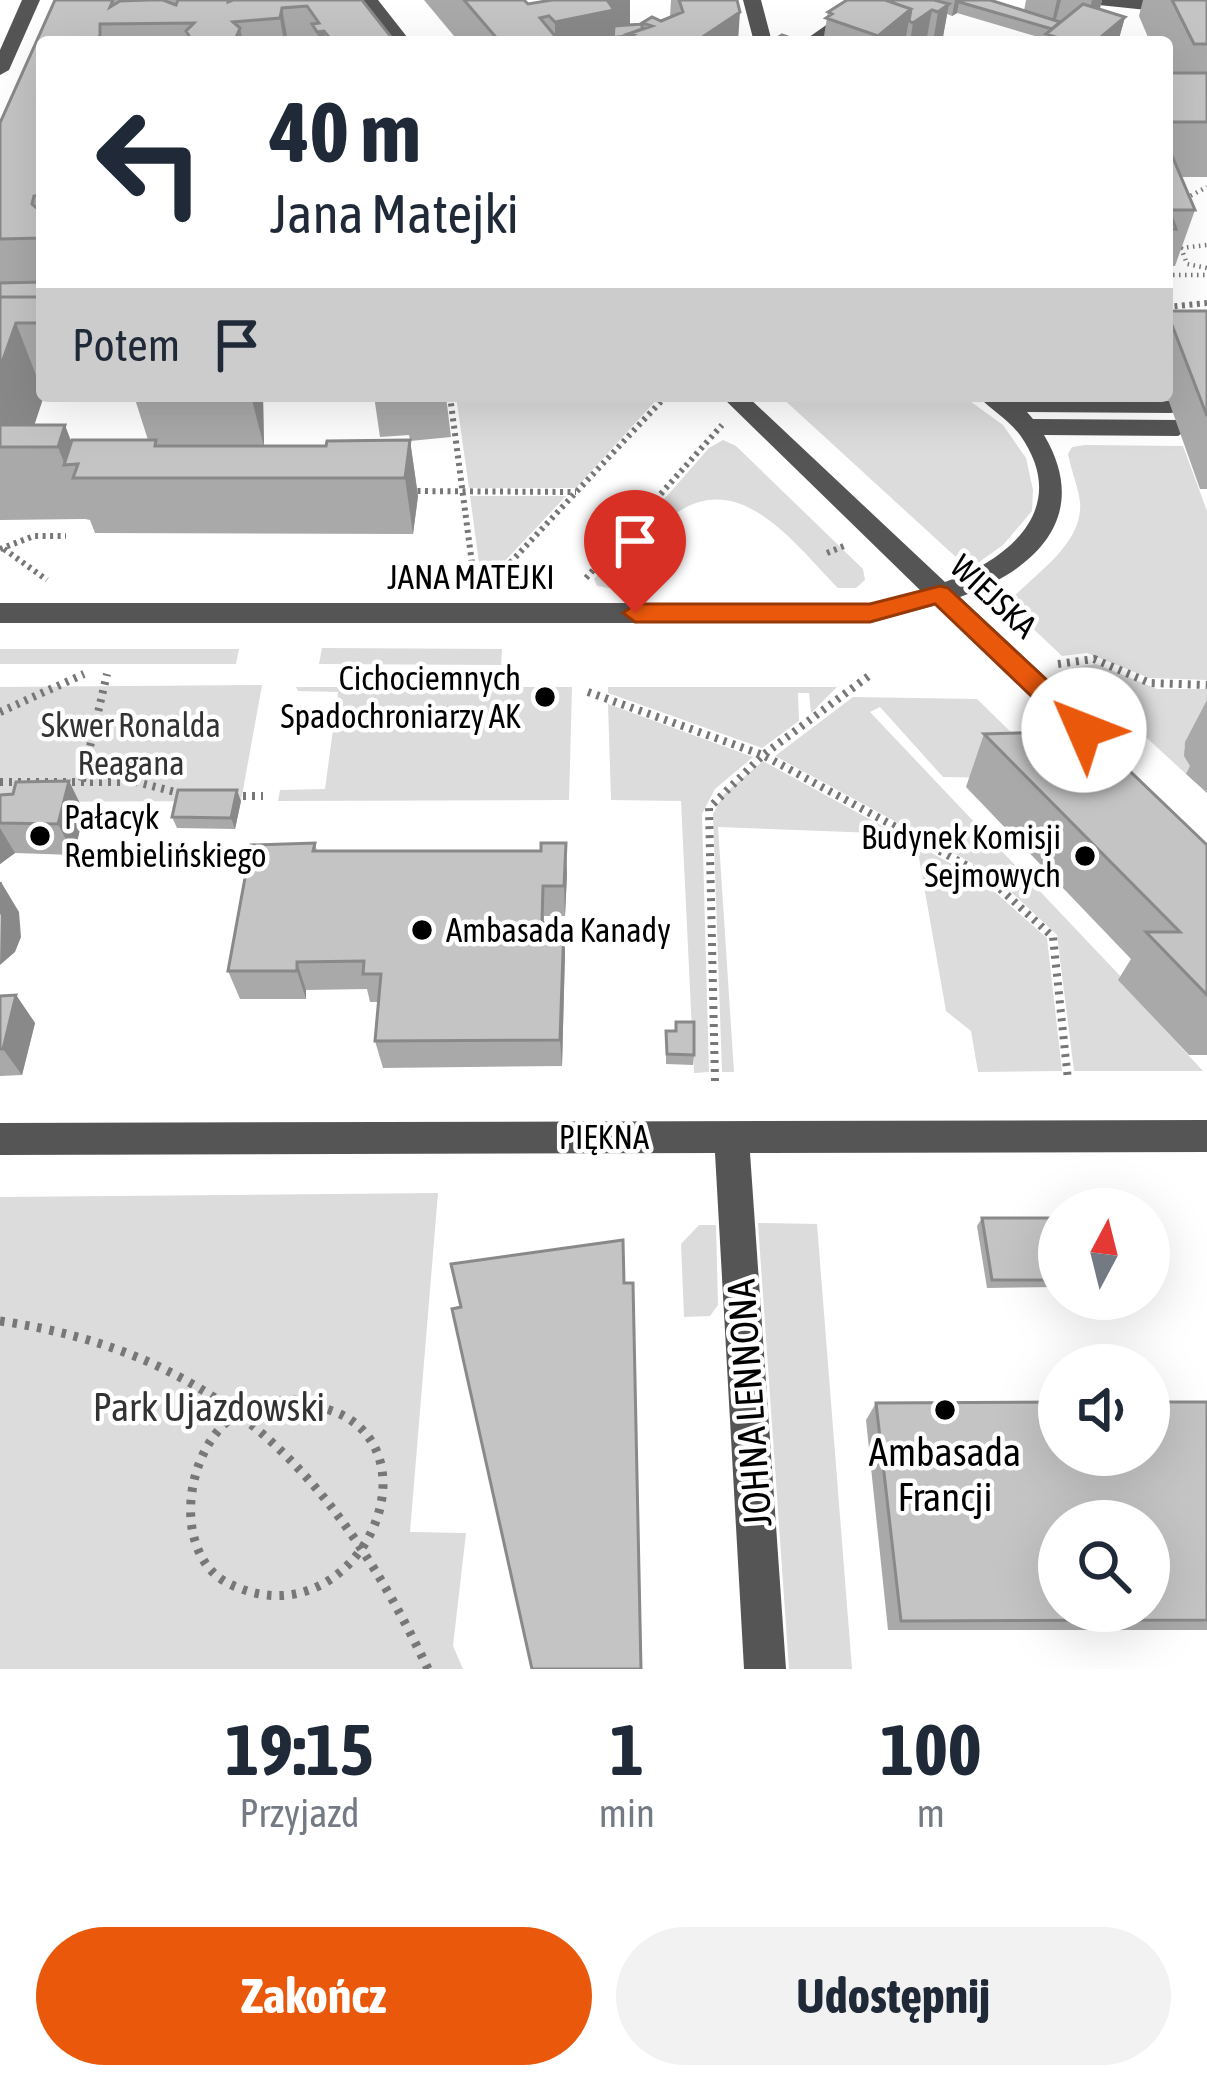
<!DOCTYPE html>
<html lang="pl">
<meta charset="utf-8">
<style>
:root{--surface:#fff;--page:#f2f2f3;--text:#1f2937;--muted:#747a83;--accent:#ea580c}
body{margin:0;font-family:"Asap Condensed",sans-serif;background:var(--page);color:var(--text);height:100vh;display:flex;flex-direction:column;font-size:45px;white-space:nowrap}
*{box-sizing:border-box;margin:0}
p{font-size:39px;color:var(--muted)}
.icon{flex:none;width:66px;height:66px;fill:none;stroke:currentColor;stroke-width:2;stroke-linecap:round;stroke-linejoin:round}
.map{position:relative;height:1669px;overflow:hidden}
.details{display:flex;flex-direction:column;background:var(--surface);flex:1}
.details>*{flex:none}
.banner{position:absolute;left:36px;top:36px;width:1137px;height:366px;border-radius:12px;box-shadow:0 12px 48px #0002;background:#fff;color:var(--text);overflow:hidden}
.needle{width:78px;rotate:7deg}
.fabs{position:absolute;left:1038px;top:1188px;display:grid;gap:24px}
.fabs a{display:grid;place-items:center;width:132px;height:132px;border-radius:50%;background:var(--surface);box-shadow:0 12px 48px #0002;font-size:60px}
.pin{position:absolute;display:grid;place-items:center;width:102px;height:102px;color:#fff;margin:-123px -51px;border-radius:50% 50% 50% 0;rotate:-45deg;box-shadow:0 0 12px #0007}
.pin .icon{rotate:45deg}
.me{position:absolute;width:132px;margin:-66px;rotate:314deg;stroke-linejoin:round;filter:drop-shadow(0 0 9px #0008)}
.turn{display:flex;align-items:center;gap:42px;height:252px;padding:0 36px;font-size:54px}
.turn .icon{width:156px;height:156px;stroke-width:2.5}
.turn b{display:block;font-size:84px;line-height:102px}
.then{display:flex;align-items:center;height:114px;padding:0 36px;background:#0003;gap:24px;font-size:45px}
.eta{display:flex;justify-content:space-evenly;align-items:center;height:204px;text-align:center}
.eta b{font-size:72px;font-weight:700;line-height:84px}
.button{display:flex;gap:24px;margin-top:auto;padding:24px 36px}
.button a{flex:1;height:138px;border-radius:72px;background:var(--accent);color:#fff;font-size:48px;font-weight:700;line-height:138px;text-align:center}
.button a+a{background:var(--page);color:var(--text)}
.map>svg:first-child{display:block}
.green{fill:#dcdcdc}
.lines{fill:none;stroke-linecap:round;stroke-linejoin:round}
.path-far3{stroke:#777;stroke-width:4.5;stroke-dasharray:1.5 4.5;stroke-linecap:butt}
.path-far2{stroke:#777;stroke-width:6;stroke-dasharray:3 4.5;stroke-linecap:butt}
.path-far1{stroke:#777;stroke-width:8;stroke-dasharray:3 6;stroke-linecap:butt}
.path{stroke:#777;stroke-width:9;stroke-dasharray:4.5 8;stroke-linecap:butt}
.minor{fill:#555;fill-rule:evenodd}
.wall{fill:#a9a9a9}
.shaded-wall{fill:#898989}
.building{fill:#c4c4c4;stroke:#898989;stroke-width:3;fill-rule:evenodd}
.route{fill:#ea580c;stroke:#983908;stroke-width:3}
.poi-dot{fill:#000;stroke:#fff;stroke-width:4.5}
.labels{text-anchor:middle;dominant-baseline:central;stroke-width:9;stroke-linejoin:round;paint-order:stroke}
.street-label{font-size:33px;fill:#000;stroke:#fff}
.poi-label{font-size:33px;fill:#000;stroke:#fff;text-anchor:end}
.park-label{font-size:33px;fill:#333;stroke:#fff}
.near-street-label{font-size:39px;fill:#000;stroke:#fff}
.near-park-label{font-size:39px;fill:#333;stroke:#fff}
.near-poi-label{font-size:39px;fill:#000;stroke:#fff}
</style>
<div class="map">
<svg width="1207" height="1669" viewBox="0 0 1207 1669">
<rect width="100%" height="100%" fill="#fff"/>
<path class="green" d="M456,396h204l-84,92h-107z
M780,396h183l40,29 23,33 7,32 -1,21 -29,34 -28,20 -9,-9 -8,3z
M723,440l13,6 127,123 2,11 -9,8h-18c-40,-40 -95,-119 -160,-76 -26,17 -48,52 -69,76l-12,-2 -3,-7 115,-131z
M1085,445l98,1 24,65v169l-58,-2 -62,-25 -25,3 -55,-52c24,-28 77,-59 73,-102 -2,-16 -9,-32 -12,-48l4,-7z
M470,496h96l-63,67h-24z
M322,648l180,1 -1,16 -182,-1z
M0,649h239l-3,15h-236z
M1096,664l61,25h50v40l-23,18 8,23 -6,4 -115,-106z
M262,685l-21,116 -241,1v-115z
M296,687h276l-3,113 -291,1 2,-11 45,-1 13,-97 -40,-1z
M608,687h229l-26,26 -2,-20h-11l1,28 -37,27 -154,-55z
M853,697l124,2 82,80 -116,-2 -63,-70 -10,5 254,268 -4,1 83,90h-129l-17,-136 -65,-61 -217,-118z
M608,704l145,53 -38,32 -13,25 7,258 -15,1 -13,-272 -70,-1z
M763,761l218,119 66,58 15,133 -84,1 -7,-41 -25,-20 -28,-159 -15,-18 -185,-7 16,245h-12l-9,-258 11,-20z
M438,1193l-28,339 56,1 -13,113 10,23h-463v-472z
M758,1223l59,1 35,445h-63z
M699,1225h17l2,80 -8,11 -26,1 -3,-73z"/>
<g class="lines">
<path class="path-far3" d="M1167,199l23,-3 17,-9
M1179,242l8,22 20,4
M1181,248l26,-3
M1167,275h40"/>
<path class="path-far2" d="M1167,307l40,-4
M450,396l24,183
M410,491l166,1
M0,549l34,-13h32
M4,549l43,31
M827,553l17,-7
M586,578l136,-153
M495,579l171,-183"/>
<path class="path-far1" d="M1058,664l36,-5 56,24 57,2
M588,692l175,63 223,121 67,61 15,143
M0,712l84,-38
M82,781l25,-107
M0,782h136l47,12
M234,796h29
M715,1081l-6,-273 54,-53 107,-80"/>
<path class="path" d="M0,1321c221,32 335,152 428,348
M292,1399c17,6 37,9 52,17 91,50 9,217 -105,172 -22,-8 -35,-21 -43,-44 -15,-43 2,-107 43,-131 16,-9 35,-11 53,-14z"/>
<path class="minor" d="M22,0h18l-31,70 -9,5v-25z
M360,0h18l33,42h-18z
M743,0h18l11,42h-18z
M862,0h20l-59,42h-21z
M1090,0h117v10l-41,2 -67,-7z
M721,396h26l198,186c66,-23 126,-75 75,-147 -12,-16 -29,-25 -42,-39l201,5v10l-8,2 -144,-1 6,7 145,1 12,8 -12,8 -134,-1c48,81 -8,135 -84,162l161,151 4,8 -4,8h-20l-165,-159 -66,18h-870v-20h870l51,-12z
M1207,1120v32l-457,1 36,516h-42l-29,-516 -715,2v-32z"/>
</g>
<path class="wall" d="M55,0h307l33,42h-353v354l-8,29 38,16 76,-1 -14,-44h129l1,50h62l84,-6 -1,-5 -29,2 -6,-41h72l5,41 -41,4 8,55 -5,38 -318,-1 -5,-13 -5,-1 -85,1v-397z
M424,0h100l4,4 22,-4h80v25l31,-4 9,-4 1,-17h66l1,42h-279z
M847,0h143l34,11 2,-11h31l-1,5 1,-5h45l-2,9 25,8 -7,25h-74l1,-3 -88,-26 -5,3 -5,-2 -5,28h-119l5,-30z
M1143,0h64v177h-26l14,33 -20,56h-8v-224h-17l-11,-26z
M1167,306h4l-1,5h37v178h-7l-33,-93z
M1207,700v93l-21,-19 4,-8 -6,-10 1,-14z
M984,734l223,111v210h-18l-71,-75 13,-21 -165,-172z
M69,781l15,31 -10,43 -59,-2 -15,11v-69l13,-1z
M241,801l-6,28 -58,-1 -5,-11z
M315,843l2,8 250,22 -2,43h-21v7l21,29 -3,114 -179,2 -8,-27 4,-39h-9l-3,-13 -61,1v9h-66l-12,-28z
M16,995l19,28 -13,52 -22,1v-80z
M666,1040l28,15 -1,10 -27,-1z
M982,1218h77v69l-72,1 -10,-62z
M1207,1402v228h-319l-22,-210 10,-17z"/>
<path class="shaded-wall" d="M228,0h8l-3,22 7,6 3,14h-9z
M277,0l5,8 6,34h-4z
M583,0h47v27l-17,15h-58v-20z
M955,0h19l-15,2 -2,11 -5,3z
M1057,0h4l-6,23 -4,3z
M1092,0h10l-5,18 -13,14z
M949,4l-7,38h-9l5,-30z
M911,9l-6,33h-28l1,-6z
M932,10l-6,32h-16l3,-19z
M740,12l-2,30h-43z
M1125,17l-7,25h-23z
M324,31l2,11h-7l-2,-10z
M16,323l28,73 -17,51h-27v-79z
M251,396h12l1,51z
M65,425l20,53 -7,-14 -13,1 -7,-18z
M410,440l8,56 -5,38 -8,-56z
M69,781l15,31 -10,43 -16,-31z
M237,790l4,11 -6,28 -4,-11z
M0,828l15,25 -15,11z
M566,843l1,30 -2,43 -1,-30z
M1,882l18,30 2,25 -6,15 -15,13z
M564,924l1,28 -3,114 -2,-26z
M297,962l9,28v9l-9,-28z
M16,995l19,28 -13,52 -19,-26z"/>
<path class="building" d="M55,0h58l-3,7 10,-6 28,-1h15l13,5 2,-5h50v2l5,-2h129l33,42h-62l-9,-11 -7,1 -5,-8 7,-1 -12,-17 -25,2 -2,10 -47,4 7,6 -6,14h-41l-7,-11 8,-8 -94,1v11l-4,7h-54v153l-8,1 -2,8 10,9v25l-42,1v-116z
M464,0h60l4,4 24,-4h55l7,10 -59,12 -6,-6 -9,2 20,24h-60z
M679,0h58l3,12 -45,30h-79l17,-7 -5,-1 24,-8 -10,-3 10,-6 9,4 22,-9z
M847,0h38l26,9 -33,27 -52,-18 6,-4 -4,-2z
M885,0h49l15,4 -11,8 -6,-2 -19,13 -4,-2 2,-12z
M961,0h29l70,22 -8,7 -93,-27z
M1172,0h35v44h-13z
M1083,4l42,13 -30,25h-24l-25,-8z
M642,24v5l-14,5v2l-11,1 2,4 -6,1 1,-16z
M782,35l20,7h-31z
M294,39v3h-36z
M1167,73h40v49h-40z
M1167,144l28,66h-26l7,19h-9z
M42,282v15h-42v-14z
M0,297h42v26h-26l-16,45z
M1167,311h40v105l-40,-104z
M0,425h65l-7,22h-58z
M72,440h84l-1,6h171l1,-5 83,-1 -5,38h-332l5,-14 -14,1z
M1088,731l119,114v150l-61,-63h34l-196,-198z
M69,781l-11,43 -58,-1v-28l13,-1 3,-12z
M178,790h59l-6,28 -59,-1z
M315,843l-2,8h228v-8h25l-2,43h-21l-1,37 22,1 -4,116 -185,1 6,-67h-18l1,-13 -67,1v9h-69l23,-126z
M0,882l3,26 -3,6z
M16,995l-13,54h-3v-53z
M676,1022h18v33l-27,-1 -1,-23h10z
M982,1218h77v62h-67z
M623,1240l1,43h9l8,386h-109l-80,-360 9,-2 -10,-43z
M1059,1402v53h90v-53h58v218l-306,1 -25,-218zM1059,1521h90v90h-90z"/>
<path class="route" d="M940,586l8,2 145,135 4,7 -4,7h-19l-139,-133 -65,18h-235l-12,-9 12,-9h235z"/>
<g class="poi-dot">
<circle cx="545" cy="697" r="12"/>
<circle cx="40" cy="836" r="12"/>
<circle cx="1085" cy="856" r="12"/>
<circle cx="422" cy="930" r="12"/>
<circle cx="945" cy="1410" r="12"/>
</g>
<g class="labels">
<g class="street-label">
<text x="471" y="577">JANA MATEJKI</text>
<text transform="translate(994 596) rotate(43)">WIEJSKA</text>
<text x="604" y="1137">PIĘKNA</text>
</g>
<g class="poi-label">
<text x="521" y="678">Cichociemnych<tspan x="521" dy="38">Spadochroniarzy AK</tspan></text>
<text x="64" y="817" text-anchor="start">Pałacyk<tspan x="64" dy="38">Rembielińskiego</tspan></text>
<text x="1061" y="837">Budynek Komisji<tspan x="1061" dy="38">Sejmowych</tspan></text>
<text x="446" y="930" text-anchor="start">Ambasada Kanady</text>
</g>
<g class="park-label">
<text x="131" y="725">Skwer Ronalda<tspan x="131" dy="38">Reagana</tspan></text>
</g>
<g class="near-street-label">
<text transform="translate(749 1403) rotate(-94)">JOHNA LENNONA</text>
</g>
<g class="near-park-label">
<text x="209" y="1407">Park Ujazdowski</text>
</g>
<g class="near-poi-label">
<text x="945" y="1452">Ambasada<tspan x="945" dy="45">Francji</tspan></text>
</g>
</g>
</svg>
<div class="fabs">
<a><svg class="needle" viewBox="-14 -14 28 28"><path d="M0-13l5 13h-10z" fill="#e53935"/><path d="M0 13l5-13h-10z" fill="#747a83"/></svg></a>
<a><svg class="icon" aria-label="sound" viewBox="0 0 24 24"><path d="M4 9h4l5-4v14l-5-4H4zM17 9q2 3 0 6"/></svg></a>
<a><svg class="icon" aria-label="search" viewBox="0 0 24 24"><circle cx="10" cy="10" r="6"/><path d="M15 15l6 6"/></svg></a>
</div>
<div class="pin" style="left:635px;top:613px;background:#d93025"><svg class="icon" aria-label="arrive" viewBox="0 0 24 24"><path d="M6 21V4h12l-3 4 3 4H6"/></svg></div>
<svg class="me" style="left:1084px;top:730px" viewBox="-20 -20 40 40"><circle r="19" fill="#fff"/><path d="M0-13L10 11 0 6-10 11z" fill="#ea580c"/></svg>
<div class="banner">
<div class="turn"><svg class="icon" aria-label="left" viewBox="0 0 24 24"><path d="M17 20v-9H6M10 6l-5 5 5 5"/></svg><div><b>40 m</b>Jana Matejki</div></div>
<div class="then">Potem<svg class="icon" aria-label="arrive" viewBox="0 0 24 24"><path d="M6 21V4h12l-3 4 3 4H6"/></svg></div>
</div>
</div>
<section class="details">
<div class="eta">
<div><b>19:15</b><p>Przyjazd</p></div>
<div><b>1</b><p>min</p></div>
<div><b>100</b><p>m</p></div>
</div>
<div class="button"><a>Zakończ</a><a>Udostępnij</a></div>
</section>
